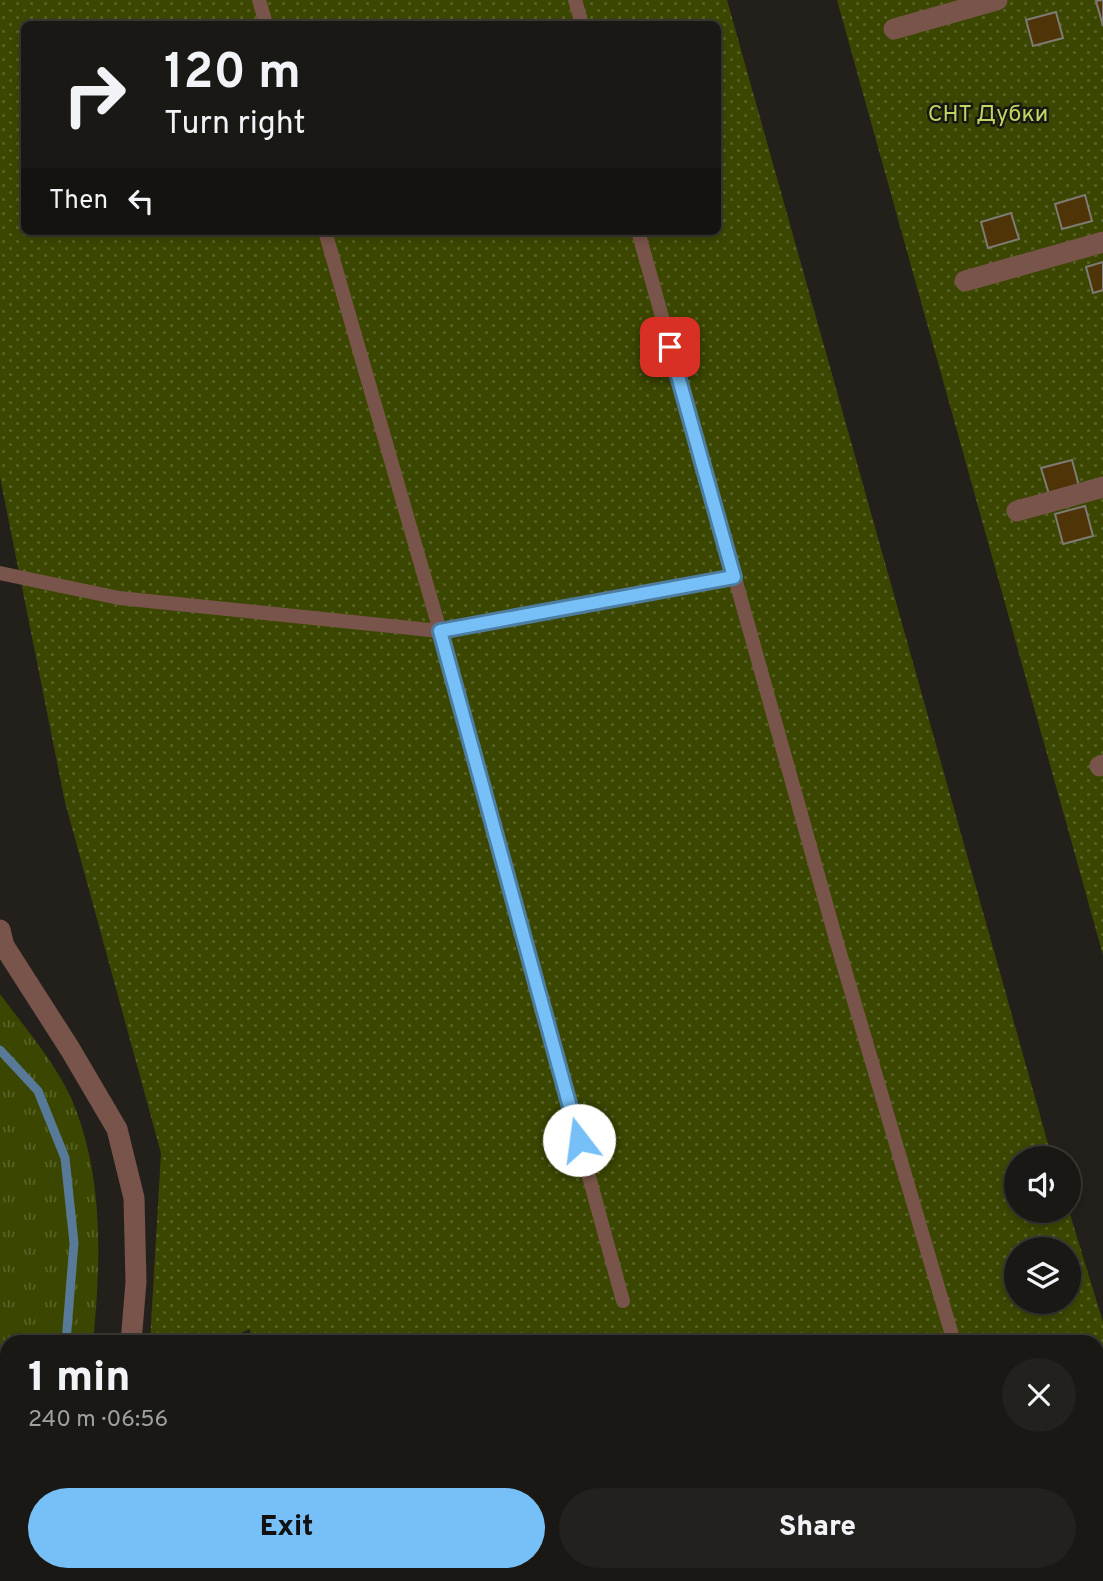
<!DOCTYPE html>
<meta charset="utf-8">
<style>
:root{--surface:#1a1814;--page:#23211d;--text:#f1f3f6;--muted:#9fa0a0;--line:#383734;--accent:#76c0f7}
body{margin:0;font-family:Overpass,sans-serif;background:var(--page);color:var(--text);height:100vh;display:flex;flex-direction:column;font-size:26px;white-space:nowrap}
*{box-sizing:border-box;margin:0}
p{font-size:23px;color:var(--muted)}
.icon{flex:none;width:38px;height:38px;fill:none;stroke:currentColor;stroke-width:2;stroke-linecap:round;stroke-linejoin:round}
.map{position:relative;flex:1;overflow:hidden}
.drawer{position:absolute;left:0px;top:1335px;width:1104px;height:247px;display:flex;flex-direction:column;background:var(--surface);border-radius:21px 21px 0 0;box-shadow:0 4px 10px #0003,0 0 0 2px var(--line)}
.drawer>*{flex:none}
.banner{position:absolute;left:21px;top:21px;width:700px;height:214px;border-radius:10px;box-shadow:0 4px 10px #0003,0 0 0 2px var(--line);background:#1a1814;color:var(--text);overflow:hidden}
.controls{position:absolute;left:1004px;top:1146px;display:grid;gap:14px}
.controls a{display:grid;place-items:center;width:77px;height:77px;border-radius:50%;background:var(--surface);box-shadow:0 4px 10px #0003,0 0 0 2px var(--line);font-size:35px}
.pin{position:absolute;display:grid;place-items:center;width:60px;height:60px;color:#fff;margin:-30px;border-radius:14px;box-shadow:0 4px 10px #0006}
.me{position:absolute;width:77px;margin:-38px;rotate:345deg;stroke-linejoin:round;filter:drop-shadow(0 0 5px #0008)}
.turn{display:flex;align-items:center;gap:24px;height:147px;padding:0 28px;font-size:32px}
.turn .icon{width:91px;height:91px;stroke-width:2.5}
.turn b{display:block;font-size:49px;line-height:60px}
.then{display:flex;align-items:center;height:66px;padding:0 28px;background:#0003;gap:14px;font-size:26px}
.round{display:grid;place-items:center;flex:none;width:74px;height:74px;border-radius:37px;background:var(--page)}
.overview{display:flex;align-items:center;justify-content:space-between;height:119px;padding:0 28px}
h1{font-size:42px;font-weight:800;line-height:52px}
.action{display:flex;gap:14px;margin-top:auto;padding:14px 28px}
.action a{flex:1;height:80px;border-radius:42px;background:var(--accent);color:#111;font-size:28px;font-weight:800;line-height:80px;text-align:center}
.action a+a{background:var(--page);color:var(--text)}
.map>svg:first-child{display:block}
.grass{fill:url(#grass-tufts)}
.forest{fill:url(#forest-firs)}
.garden{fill:url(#garden-dots);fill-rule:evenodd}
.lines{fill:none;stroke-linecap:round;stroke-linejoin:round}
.stream{stroke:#587a98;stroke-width:9}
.building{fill:#4e3406;stroke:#7e7a74;stroke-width:2}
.lane{stroke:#78544a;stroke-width:14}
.street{stroke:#78544a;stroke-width:21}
.route-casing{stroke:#4d7da1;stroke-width:18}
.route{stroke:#76c0f7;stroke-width:12}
.labels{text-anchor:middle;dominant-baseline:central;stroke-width:5;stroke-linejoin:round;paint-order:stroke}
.park-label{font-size:23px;fill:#bed764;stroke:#1a1611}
</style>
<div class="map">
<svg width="1103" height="1581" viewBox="0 0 1103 1581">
<defs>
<pattern id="grass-tufts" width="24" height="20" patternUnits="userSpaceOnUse" patternTransform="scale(1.75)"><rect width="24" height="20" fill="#3b4701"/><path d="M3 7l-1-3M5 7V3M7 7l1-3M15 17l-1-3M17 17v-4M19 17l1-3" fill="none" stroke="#586226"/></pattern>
<pattern id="forest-firs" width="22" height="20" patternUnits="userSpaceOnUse" patternTransform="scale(1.75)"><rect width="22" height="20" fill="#3b4701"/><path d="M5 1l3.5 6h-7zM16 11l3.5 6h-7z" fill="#586226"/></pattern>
<pattern id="garden-dots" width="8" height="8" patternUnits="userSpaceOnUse" patternTransform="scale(1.75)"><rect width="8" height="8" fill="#3b4701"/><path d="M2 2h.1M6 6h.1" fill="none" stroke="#586226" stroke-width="1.8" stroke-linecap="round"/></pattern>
</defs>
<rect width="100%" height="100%" fill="#23201b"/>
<path class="grass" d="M0,994c23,31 57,71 72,106 32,76 29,161 21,242h-86v233h81v6h-88z"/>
<path class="forest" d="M191,1575h438l1,6h-441z"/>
<path class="garden" d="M0,0h727l325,1158h-35v53h52l34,111v259h-417l-2,-6h413v-233h-846l-1,-13 -32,13h-68l11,-189 -96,-351 -65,-325zM24,24h694v207h-694zM1017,1250h52v52h-52z
M837,0h266v955z"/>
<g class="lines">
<path class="stream" d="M0,1050l38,41 27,67 9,85 -8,99
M54,1581v-6"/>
</g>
<path class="building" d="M1103,0v26l-7,-25z
M1056,12l7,26 -30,8 -7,-26z
M1085,195l7,26 -30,8 -7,-25z
M1011,213l8,26 -31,9 -7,-26z
M1103,262v28l-10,3 -7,-26z
M1072,460l7,26 -30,8 -8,-26z
M1085,506l8,30 -30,8 -8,-30z"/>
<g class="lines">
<path class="lane" d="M259,0l7,24
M575,0l7,24
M325,231l115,400 183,670
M638,231l199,712 117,399
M0,573l119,25 321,33 294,-54
M1022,1575l2,6"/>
<path class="street" d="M894,29l103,-29
M965,281l138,-39
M1017,511l86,-24
M1100,766l3,-1
M0,930l4,16 66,103 47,80 17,69 2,84 -5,60
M117,1581v-6"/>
</g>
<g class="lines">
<defs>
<path id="route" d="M579,1140l-139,-509 294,-54 -64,-230"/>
</defs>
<use href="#route" class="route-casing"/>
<use href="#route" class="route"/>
</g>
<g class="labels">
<g class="park-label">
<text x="988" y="115">СНТ Дубки</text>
</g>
</g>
</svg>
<div class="controls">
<a><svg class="icon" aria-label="sound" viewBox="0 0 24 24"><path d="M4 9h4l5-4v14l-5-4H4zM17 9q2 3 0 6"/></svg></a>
<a><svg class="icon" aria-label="layers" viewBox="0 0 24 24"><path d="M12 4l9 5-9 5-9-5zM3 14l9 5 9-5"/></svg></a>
</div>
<div class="pin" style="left:670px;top:347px;background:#d93025"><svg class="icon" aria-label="arrive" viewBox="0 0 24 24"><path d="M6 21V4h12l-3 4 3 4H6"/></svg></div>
<svg class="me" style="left:579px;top:1140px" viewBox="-20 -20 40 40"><circle r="19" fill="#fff"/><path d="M0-13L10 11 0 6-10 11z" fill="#76c0f7"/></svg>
<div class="banner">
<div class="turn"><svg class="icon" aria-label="right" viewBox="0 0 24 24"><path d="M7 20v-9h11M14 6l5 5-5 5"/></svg><div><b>120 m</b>Turn right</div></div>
<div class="then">Then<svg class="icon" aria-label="left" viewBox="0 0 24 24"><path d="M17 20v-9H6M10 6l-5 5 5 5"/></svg></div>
</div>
<section class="drawer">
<div class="overview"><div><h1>1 min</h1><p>240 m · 06:56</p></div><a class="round"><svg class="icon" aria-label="close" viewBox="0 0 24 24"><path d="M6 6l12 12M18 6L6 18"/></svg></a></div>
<div class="action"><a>Exit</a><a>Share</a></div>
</section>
</div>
